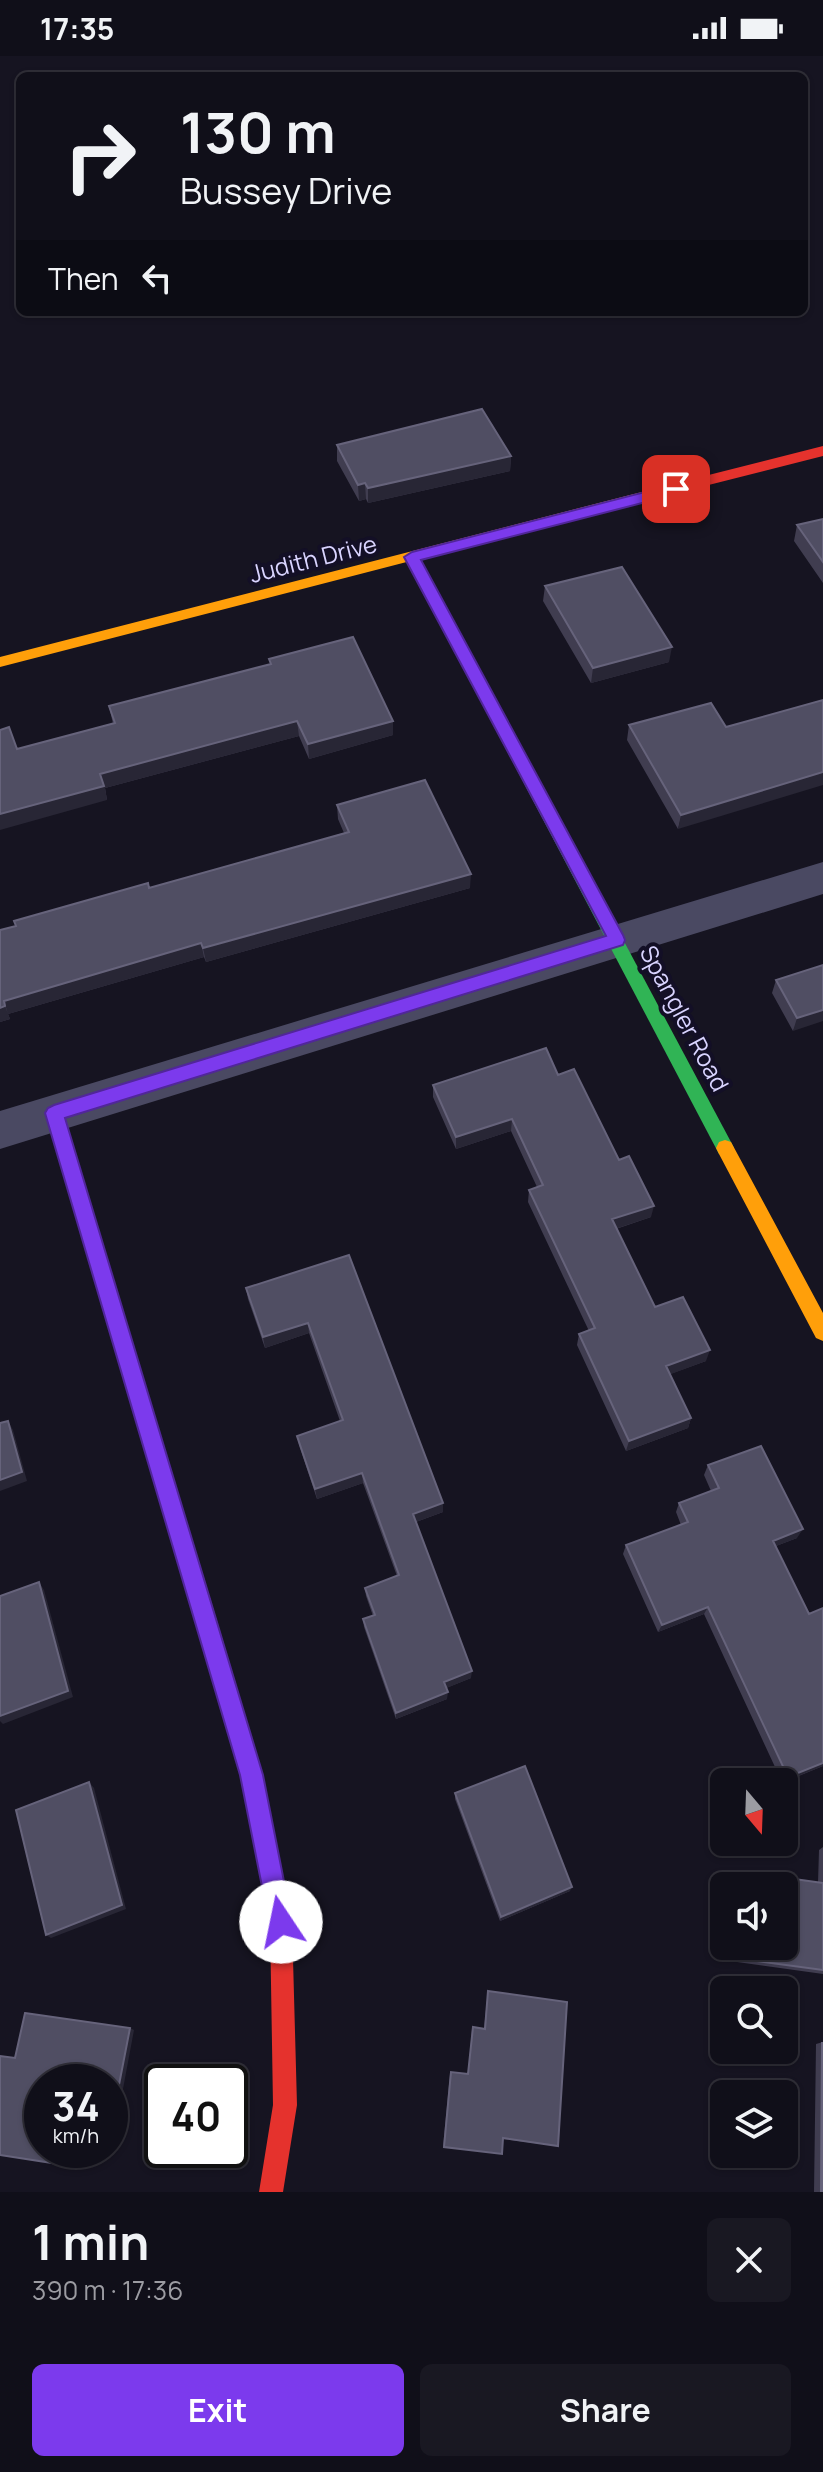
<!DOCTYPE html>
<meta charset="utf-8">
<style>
:root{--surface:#100f19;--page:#191822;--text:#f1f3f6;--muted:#9c9ca2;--line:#302f38;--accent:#7c3aed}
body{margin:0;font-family:Manrope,sans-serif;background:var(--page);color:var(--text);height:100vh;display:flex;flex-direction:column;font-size:30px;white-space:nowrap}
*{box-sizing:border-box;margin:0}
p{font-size:26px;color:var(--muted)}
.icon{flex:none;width:44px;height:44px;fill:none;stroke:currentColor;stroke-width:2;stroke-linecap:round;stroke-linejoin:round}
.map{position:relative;height:2136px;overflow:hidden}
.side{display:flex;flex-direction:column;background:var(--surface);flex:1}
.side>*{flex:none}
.banner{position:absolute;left:16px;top:16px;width:792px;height:244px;border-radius:12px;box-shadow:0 2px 6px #0004,0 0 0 2px var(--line);background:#100f19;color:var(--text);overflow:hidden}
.needle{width:52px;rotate:161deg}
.fabs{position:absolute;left:710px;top:1712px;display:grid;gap:16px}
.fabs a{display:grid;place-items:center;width:88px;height:88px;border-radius:12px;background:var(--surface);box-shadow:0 2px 6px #0004,0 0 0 2px var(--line);font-size:40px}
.speed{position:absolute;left:24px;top:2008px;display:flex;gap:16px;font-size:40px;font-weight:700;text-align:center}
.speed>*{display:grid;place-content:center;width:104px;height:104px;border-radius:50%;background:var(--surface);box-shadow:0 2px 6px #0004,0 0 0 2px var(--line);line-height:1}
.speed small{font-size:20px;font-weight:400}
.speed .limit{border:4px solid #111;border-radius:12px;background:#fff;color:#111}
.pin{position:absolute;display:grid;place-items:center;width:68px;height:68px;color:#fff;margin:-34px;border-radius:16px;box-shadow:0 4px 12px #0006}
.me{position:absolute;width:88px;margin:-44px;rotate:349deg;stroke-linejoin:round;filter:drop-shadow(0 0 6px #0008)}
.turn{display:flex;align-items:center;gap:28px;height:168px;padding:0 32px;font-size:36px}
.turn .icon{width:104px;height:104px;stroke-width:2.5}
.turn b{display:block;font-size:56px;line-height:68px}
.then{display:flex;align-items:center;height:76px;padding:0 32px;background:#0003;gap:16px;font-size:30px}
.round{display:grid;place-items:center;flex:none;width:84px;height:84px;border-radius:12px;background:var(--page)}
.headline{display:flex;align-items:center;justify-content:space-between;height:136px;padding:0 32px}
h1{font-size:48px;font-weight:700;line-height:60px}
.cta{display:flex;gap:16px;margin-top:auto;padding:16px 32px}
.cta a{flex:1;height:92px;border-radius:12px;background:var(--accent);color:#fff;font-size:32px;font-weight:700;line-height:92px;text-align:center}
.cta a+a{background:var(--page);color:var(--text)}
.status{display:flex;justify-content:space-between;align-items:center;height:56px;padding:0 40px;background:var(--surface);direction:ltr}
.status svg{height:22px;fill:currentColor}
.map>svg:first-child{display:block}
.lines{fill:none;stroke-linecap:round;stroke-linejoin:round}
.street{fill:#4a4962;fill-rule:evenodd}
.fast{fill:#30b455;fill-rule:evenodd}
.slow{fill:#ff9f0a;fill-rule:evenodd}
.jam{fill:#e5322d;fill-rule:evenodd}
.wall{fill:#403d50}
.shaded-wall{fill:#282635}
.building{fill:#504e63;stroke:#66637b;stroke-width:2}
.route{fill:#7c3aed;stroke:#51269a;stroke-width:2}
.labels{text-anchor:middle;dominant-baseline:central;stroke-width:8;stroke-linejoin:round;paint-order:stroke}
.street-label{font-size:24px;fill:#d9d4ff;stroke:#130f26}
</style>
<div class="status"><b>17:35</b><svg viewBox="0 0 49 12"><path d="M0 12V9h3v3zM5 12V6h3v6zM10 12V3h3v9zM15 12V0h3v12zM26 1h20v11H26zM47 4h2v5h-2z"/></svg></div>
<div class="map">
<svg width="823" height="2136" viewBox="0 0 823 2136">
<rect width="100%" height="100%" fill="#161421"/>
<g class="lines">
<path class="street" d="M823,806v32l-823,255v-38z"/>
<path class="fast" d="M412,496l7,5 312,585 3,6 -3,6 -6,2 -6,-2 -314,-597z"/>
<path class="slow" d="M673,428l7,5 -2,3 -678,175v-10z
M54,1049l6,3 3,5 157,518 -4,7 -7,4 -7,-4 -4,-7 -153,-518 3,-5z
M725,1084l6,2 92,171v28l-7,-3 -97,-184 -3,-6 3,-6z"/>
<path class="jam" d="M823,390v10l-150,38 -7,-5 7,-5z
M209,1564l7,4 4,7 43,144 29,147 5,183 -14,87h-24l14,-87 -3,-183 -29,-147 -43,-144 4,-7z"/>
</g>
<path class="wall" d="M337,389l174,11 -1,15 -142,32 -2,-4 -7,2 -22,-40z
M823,463v64l-29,-42 3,-16z
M545,530l124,76 -78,21 -48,-82z
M269,603l124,76 -84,24 -10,-23 -194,52 2,12 -90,-51 96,-25 -4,-18 161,-42z
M711,647l-33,126 -51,-89 2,-15z
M337,749l133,83 -264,74 -2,-5 -196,57 2,5 -10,3v-92l344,-97 -6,-14z
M823,909l-30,66 -21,-38 4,-13z
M558,1019l61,85 32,57 -35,12 39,78 51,54 -36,13 21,44 -3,10 -62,23 -49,-106 2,-11 10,-3 -61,-129 1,-12 8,-3 -26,-56 -55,18 -23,-52v-12z
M349,1199l94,248v9l-27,10 55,156 -25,10 1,11 -51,20 -32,-92 -1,-8 10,-3 -7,-20 -1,-8 32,-12 -34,-93 -46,16 -18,-54 -2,-9 43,-15 -31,-88 -44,15 -17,-49 -2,-11z
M708,1409l89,73 -21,8 47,220 -39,16h-2l-78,-168 -46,18 -35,-78 3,-9 55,-20 -5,-13 3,-9 32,-12 -7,-16z
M455,1737l115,98 -70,30 -45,-122z
M823,1791v127l-86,-12v-16h47v-60h-45v-9l5,-5 74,11 1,-33z
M488,1935l70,155 -55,-7 -2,15 -58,-7 7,-73h18l4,-45 1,-2 11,1z
M823,1986v150h-9l2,-148z"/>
<path class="shaded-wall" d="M511,400l-1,15 -142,32v-15z
M365,427l1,16 -7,2 -1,-16z
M672,591l-3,15 -78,21 2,-15z
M297,665l2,15 -194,52 2,12 -107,30v-16l100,-40z
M393,665v14l-84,24 -1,-15z
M823,716v13l-145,44 3,-14z
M471,818l-1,14 -264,74 -3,-14z
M201,887l3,14 -196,57 -4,-13z
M5,950l5,13 -10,3v-14z
M823,954v11l-30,10 4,-13z
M512,1063l-1,12 -55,18v-12z
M654,1150l-3,11 -42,14 3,-12z
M308,1267l1,10 -44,15 -2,-11z
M710,1294l-4,11 -43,16 3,-11z
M691,1362l-3,10 -62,23 3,-10z
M8,1365l5,9 14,51 -27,10v-11z
M362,1417l1,10 -46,16 -2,-10z
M443,1447v9l-30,11v-9z
M803,1473l-6,9 -29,11 5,-8z
M39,1526l5,8 29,107 -70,27 -3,-3v-5z
M708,1551l-4,7 -46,18 4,-7z
M472,1615l-1,7 -27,11v-7z
M448,1636l-1,7 -51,20v-6z
M823,1707v3l-40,16 5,-5z
M89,1726l5,6 32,121 -75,29 -5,-3z
M572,1831l-2,4 -70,30 1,-4z
M130,1972l4,2 -17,91h-5z
M81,2094h5l-3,17h-5z"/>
<path class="building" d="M482,353l29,47 -143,32 -3,-5 -7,2 -21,-40z
M823,463v43l-26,-37z
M622,511l50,80 -79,21 -48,-82z
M353,581l40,84 -85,23 -11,-23 -197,53 4,12 -104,28v-84l9,-3 8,22 98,-26 -6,-17 162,-42 -2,-5z
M823,644v72l-142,43 -52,-90 82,-22 15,24z
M425,724l46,94 -268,74 -2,-5 -197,58 1,5 -5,2v-78l16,-4 -2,-5 134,-38 1,5 200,-56 -12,-27z
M823,909v45l-26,8 -21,-38z
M546,992l12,27 16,-6 45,91 10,-4 25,50 -42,13 43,88 28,-10 27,53 -44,16 25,52 -62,23 -50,-107 16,-6 -66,-138 14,-5 -31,-66 -56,18 -23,-52z
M349,1199l94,248 -30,11 59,157 -28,11 4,10 -52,21 -33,-94 12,-4 -10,-27 34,-13 -37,-102 -47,16 -18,-53 46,-16 -35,-97 -45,14 -17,-49z
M8,1365l14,51 -22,8v-57z
M761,1390l42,83 -30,12 36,73 14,-6v155l-35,14 -80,-170 -46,18 -36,-80 62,-23 -9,-19 40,-15 -11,-23z
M39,1526l29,109 -68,25v-120z
M525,1710l47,121 -71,30 -46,-124z
M89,1726l33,123 -76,30 -30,-125z
M744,1816l79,11v87l-81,-11v-13h42v-60h-40z
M488,1935l79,11 -9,144 -55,-8 -1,16 -58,-7 7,-75 17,2 5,-47 12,2z
M25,1957l105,15 -18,93 -2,-1v-38h-68v68h39l-3,17 -78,-12v-99l15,2z
M822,1986l1,150h-2z"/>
<path class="route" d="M676,428l7,5 -2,4 -260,67 202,375 2,5 -2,5 -558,173 198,657 29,147 -3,8 -8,3 -9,-3 -3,-8 -29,-147 -195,-662 3,-5 6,-3 552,-169 -202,-379 8,-5z"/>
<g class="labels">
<g class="street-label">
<text transform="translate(313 502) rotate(-14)">Judith Drive</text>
<text transform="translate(685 962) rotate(62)">Spangler Road</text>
</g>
</g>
</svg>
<div class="fabs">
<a><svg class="needle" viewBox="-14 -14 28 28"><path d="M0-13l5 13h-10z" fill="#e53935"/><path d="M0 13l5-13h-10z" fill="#9c9ca2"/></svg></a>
<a><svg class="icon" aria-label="sound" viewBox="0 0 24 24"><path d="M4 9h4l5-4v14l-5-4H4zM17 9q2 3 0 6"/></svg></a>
<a><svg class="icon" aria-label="search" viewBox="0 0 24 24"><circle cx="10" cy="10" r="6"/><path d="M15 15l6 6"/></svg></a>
<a><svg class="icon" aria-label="layers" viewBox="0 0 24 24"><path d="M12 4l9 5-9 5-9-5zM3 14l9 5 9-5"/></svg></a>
</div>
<div class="speed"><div>34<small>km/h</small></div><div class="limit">40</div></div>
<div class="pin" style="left:676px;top:433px;background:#d93025"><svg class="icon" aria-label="arrive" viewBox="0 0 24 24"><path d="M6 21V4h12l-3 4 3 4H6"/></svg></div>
<svg class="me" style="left:281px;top:1866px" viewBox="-20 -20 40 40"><circle r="19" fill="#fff"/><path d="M0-13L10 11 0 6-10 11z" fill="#7c3aed"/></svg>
<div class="banner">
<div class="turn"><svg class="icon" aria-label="right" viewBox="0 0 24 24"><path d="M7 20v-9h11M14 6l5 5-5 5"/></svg><div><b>130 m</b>Bussey Drive</div></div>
<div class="then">Then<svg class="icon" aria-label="left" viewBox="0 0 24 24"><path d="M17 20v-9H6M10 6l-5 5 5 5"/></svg></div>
</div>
</div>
<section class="side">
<div class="headline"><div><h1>1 min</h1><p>390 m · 17:36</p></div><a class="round"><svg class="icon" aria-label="close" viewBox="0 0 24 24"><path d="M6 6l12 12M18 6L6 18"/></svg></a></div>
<div class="cta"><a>Exit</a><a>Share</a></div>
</section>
